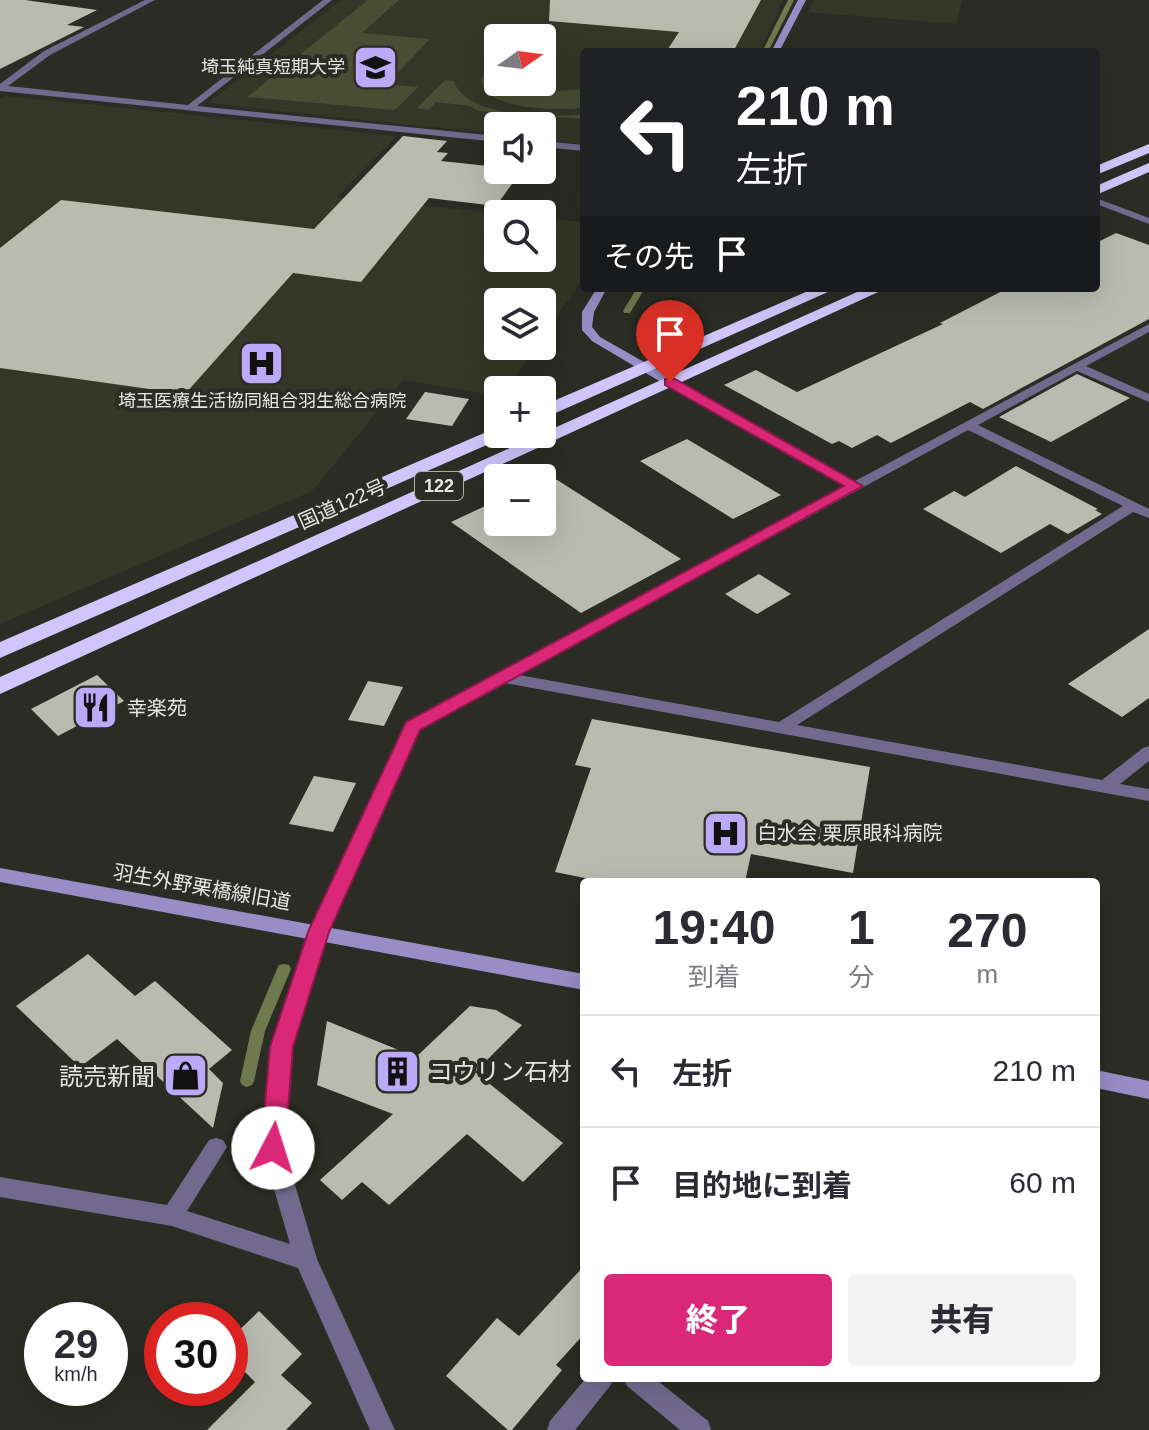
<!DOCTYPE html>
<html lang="ja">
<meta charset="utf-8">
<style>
:root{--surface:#fff;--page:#f2f2f3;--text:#2b2b33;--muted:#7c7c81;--line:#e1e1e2;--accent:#db2777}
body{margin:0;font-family:Helvetica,"Noto Sans JP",sans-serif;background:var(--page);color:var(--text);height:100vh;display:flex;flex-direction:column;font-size:30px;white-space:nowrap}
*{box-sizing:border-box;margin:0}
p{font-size:26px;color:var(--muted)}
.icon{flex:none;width:44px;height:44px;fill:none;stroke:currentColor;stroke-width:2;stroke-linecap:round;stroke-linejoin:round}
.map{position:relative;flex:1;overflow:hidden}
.drawer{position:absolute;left:580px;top:878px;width:520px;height:504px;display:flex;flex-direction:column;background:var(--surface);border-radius:8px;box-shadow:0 8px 32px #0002}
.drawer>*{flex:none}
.hud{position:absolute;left:580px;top:48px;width:520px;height:244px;border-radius:8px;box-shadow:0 8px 32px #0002;background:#202124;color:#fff;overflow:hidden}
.needle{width:52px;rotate:76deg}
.buttons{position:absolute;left:484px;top:24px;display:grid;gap:16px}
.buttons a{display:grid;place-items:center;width:72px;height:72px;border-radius:8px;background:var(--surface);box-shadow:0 8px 32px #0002;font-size:40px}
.speed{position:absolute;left:24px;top:1302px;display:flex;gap:16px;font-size:40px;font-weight:700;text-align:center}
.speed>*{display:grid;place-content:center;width:104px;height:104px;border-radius:50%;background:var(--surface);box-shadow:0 8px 32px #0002;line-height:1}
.speed small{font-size:20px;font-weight:400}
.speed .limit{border:12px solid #d22;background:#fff;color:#111}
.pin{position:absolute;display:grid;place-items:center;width:68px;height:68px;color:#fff;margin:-82px -34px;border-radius:50% 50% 50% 0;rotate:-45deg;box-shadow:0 0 8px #0007}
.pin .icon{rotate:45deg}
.me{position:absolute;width:88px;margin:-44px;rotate:5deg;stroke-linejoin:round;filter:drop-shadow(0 0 6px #0008)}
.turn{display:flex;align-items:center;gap:28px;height:168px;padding:0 24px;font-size:36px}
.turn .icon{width:104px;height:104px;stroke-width:2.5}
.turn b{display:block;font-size:56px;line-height:68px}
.then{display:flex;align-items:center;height:76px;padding:0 24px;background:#0003;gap:16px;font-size:30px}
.eta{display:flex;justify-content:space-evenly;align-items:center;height:136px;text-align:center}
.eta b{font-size:48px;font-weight:800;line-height:56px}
.button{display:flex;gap:16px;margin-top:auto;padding:16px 24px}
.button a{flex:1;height:92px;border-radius:8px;background:var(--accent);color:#fff;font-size:32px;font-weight:800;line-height:92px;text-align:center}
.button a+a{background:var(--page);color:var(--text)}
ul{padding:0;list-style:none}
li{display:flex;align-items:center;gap:24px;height:112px;padding:0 24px;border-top:2px solid var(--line)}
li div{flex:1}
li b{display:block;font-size:30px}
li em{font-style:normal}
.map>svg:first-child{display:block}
.built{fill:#343727;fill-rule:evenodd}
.green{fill:#484d34}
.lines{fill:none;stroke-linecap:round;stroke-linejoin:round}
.stream{fill:#70794d;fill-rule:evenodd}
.building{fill:#b8bbae}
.street{fill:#716a8e;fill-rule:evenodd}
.secondary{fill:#988dc6;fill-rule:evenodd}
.highway{fill:#d0c6fc;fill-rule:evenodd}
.route{fill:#db2777;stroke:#8e194d;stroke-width:2}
.labels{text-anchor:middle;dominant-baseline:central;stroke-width:8;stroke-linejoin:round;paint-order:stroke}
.far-poi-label{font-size:18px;fill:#e5e6e0;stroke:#2b2d24;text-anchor:end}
.shield{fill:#2b2d24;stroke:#adaea8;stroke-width:2}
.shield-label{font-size:18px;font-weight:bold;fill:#e5e6e0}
.street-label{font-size:20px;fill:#e5e6e0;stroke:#2b2d24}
.poi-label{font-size:20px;fill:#e5e6e0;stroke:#2b2d24;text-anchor:start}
.near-poi-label{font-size:24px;fill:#e5e6e0;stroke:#2b2d24;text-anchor:start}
</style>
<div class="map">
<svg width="1149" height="1430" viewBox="0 0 1149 1430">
<rect width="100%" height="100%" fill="#2b2d24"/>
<path class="built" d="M341,0h442l-23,52h-176v92l-42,-5v-13h-44v8l-290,-31zM498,38h44v44h-44z
M814,0h148l-6,24 -148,-12z
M5,96l392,40 -60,61 170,17h-9v44h44v-40l42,4v55l-42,60v-35h-44v44h38l-29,44h-9v6l-95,-16 -91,111 -312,133v-525z"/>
<path class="green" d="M368,0h31l-37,33 68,6 -43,45 31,3 -23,23 -148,-13z
M498,64v18h35l26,9 25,-2v19c-24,2 -101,4 -103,-30z
M445,80l9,1c11,37 98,37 130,33v5l-106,-8 -8,-5 -34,-4 -7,8 -12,-2z"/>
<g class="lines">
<path class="stream" d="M788,0h6l-26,52h-6z
M637,288h8l-15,25h-6l-1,-2z
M284,964l5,1 2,4 -26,62 -11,50 -2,4 -5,2 -5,-2 -2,-4 11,-50 26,-62 2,-4z"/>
</g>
<path class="building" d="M0,0h25l72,10 -30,15 17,2 -84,42z
M550,0h211l-28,52h-67l13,-20 -130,-11z
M403,136l44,5 -10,11 11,1 -7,8 57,6v8l19,2 -21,29 -67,-8 -68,84 -68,-9 -108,121 -185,-26v-120l61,-48 253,29z
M1116,233l33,12v74l-166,90 -13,-7 -79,41 -14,-8 -25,13 -13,-7 -7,3 -108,-59 32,-15 41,22 146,-68 -3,-1 68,-35h88v-45z
M1077,374l53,24 -79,44 -52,-25z
M425,392l44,7 -17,27 -46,-7z
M687,439l94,56 -48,24 -93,-58z
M1016,466l82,43 -3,1 7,4 -34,20 -18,-10 -49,29 -78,-44 31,-18 11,6z
M551,476l130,83 -100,54 -130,-91 47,-22v22h44v-42z
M759,574l32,20 -34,20 -32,-20z
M1149,629v69l-27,19 -54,-33z
M97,675l27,26 -66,35 -27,-27z
M368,681l35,6 -19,39 -36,-6z
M592,719l278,48 -17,106 -102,-19 -6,28h-140l-50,-10 36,-104 -16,-3z
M314,776l42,7 -23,49 -44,-8z
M88,954l47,42 20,-15 77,69 -23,19 14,14 -10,45 -96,-89 -37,28 -64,-61z
M470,1006l26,4 26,15 -47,47 88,71 -40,39 -56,-48 -78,71 -27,-23 -20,18 -22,-20 73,-66 -76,-29 10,-64 89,36z
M584,1266v68l-28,31 6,5 -50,60h-4l-62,-54 51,-58 22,18z
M259,1311l43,43 -21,21 31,28 -26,27h-79l48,-48 -25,-25v-18z"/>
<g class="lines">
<path class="street" d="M145,0h10l-105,55 -42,31 180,19 135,-105h9l-135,106 301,30v6l-498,-51v-7l44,-33z
M542,141l42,4v6l-42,-4z
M1096,198l53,20v6l-53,-20z
M1149,324v8l-63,34 63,28v8l-72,-31 -99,54 171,84v9l-16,-6 -336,213 305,55 41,-32 6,-2v15l-29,23 29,5v12l-644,-118 -86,46 -91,203 -36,115 -8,101 33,111 78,171h-25l-72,-162 -126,-42 -172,-29v-20l167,28 42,-65 7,-2 7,2 4,7 -40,64 103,33 -28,-96 10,-101 38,-115 96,-210 439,-236 -179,-101v-6h8l181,102zM968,430l155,76 -344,216 -260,-47z
M586,1378h28l-4,8 -35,44h-28l3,-9z
M623,1378h31l54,43 3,9h-31l-53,-44z"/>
<path class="secondary" d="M798,0h8l-27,52h-8z
M597,288h10l-13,24 -2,15 8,10 74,42v6h-8l-74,-44 -10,-11v-18z
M0,868l584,106v16l-584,-108z
M1096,1070l53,11v18l-53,-11z"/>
<path class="highway" d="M1149,144v9l-53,22v-9z
M1149,163v9l-53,23v-9z
M815,288h22l-295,131v-13z
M866,288h21l-887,406v-17z
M498,427v7h9l-2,3 -505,221v-16z"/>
</g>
<path class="route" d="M665,379h10l188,107 -443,244 -91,202 -36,115 -8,101 -3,8 -9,3 -8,-3 -4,-8 9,-101 38,-115 98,-210 438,-236 -179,-101z"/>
<defs>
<symbol id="university-square" viewBox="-11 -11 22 22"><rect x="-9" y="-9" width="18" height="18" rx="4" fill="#baaaf7" stroke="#2b2d24"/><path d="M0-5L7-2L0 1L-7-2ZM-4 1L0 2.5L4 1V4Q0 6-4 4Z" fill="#111"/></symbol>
<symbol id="hospital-square" viewBox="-11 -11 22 22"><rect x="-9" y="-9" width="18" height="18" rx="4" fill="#baaaf7" stroke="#2b2d24"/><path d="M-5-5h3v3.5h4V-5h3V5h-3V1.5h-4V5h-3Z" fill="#111"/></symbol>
<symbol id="restaurant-square" viewBox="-11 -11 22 22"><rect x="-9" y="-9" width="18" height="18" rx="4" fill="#baaaf7" stroke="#2b2d24"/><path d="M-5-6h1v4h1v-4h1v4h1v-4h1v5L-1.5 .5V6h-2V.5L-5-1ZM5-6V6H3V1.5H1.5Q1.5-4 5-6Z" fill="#111"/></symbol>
<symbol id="building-square" viewBox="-11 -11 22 22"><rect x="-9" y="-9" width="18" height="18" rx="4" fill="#baaaf7" stroke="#2b2d24"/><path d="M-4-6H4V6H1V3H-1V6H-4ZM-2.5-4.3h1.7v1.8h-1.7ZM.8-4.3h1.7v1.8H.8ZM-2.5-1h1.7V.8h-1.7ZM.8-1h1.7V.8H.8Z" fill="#111"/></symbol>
<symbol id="shop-square" viewBox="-11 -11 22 22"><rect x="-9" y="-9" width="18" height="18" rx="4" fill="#baaaf7" stroke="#2b2d24"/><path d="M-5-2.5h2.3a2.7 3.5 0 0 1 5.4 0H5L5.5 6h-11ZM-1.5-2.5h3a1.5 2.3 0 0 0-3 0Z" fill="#111"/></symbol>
</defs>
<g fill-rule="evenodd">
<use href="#university-square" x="350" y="42" width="51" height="51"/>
<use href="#hospital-square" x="236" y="338" width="51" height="51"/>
<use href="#restaurant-square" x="70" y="682" width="51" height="51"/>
<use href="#hospital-square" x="700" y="808" width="51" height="51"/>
<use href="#building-square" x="372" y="1046" width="51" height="51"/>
<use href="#shop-square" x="160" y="1050" width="51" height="51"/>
</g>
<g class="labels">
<g class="far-poi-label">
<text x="345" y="67">埼玉純真短期大学</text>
<text x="262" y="401" text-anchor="middle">埼玉医療生活協同組合羽生総合病院</text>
</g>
<rect class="shield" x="415" y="472" width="48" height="28" rx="6"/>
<g class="shield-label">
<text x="439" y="486">122</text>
</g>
<g class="street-label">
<text transform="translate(342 504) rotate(-24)">国道122号</text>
<text transform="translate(202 887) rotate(10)">羽生外野栗橋線旧道</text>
</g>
<g class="poi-label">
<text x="127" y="708">幸楽苑</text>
<text x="757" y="833">白水会 栗原眼科病院</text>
</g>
<g class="near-poi-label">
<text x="429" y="1071">コウリン石材</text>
<text x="155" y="1076" text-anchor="end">読売新聞</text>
</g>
</g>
</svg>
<div class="buttons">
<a><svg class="needle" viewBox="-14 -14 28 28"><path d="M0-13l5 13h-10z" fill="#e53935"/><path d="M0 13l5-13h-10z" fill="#7c7c81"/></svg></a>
<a><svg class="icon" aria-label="sound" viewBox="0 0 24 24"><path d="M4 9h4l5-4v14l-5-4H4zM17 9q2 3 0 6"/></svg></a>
<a><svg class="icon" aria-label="search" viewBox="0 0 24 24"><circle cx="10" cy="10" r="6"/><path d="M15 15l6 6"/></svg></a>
<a><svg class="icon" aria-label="layers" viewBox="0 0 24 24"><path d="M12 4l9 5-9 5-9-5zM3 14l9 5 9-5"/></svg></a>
<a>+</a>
<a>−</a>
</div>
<div class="speed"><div>29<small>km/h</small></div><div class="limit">30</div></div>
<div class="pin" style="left:670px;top:382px;background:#d93025"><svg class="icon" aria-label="arrive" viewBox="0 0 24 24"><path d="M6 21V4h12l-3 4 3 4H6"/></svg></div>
<svg class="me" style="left:273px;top:1148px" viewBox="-20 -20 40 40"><circle r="19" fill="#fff"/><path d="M0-13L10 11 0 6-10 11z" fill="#db2777"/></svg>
<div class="hud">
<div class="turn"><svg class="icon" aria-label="left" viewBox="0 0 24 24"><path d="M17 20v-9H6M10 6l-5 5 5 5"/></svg><div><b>210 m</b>左折</div></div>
<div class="then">その先<svg class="icon" aria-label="arrive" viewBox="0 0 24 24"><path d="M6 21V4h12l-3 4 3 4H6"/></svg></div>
</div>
<section class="drawer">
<div class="eta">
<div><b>19:40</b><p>到着</p></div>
<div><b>1</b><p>分</p></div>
<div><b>270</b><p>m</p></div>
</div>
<ul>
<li><svg class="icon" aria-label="left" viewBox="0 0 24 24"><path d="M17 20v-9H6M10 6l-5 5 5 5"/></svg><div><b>左折</b></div><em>210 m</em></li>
<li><svg class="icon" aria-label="arrive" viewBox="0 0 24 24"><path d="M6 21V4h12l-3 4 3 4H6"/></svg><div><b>目的地に到着</b></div><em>60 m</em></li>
</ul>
<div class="button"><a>終了</a><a>共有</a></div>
</section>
</div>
